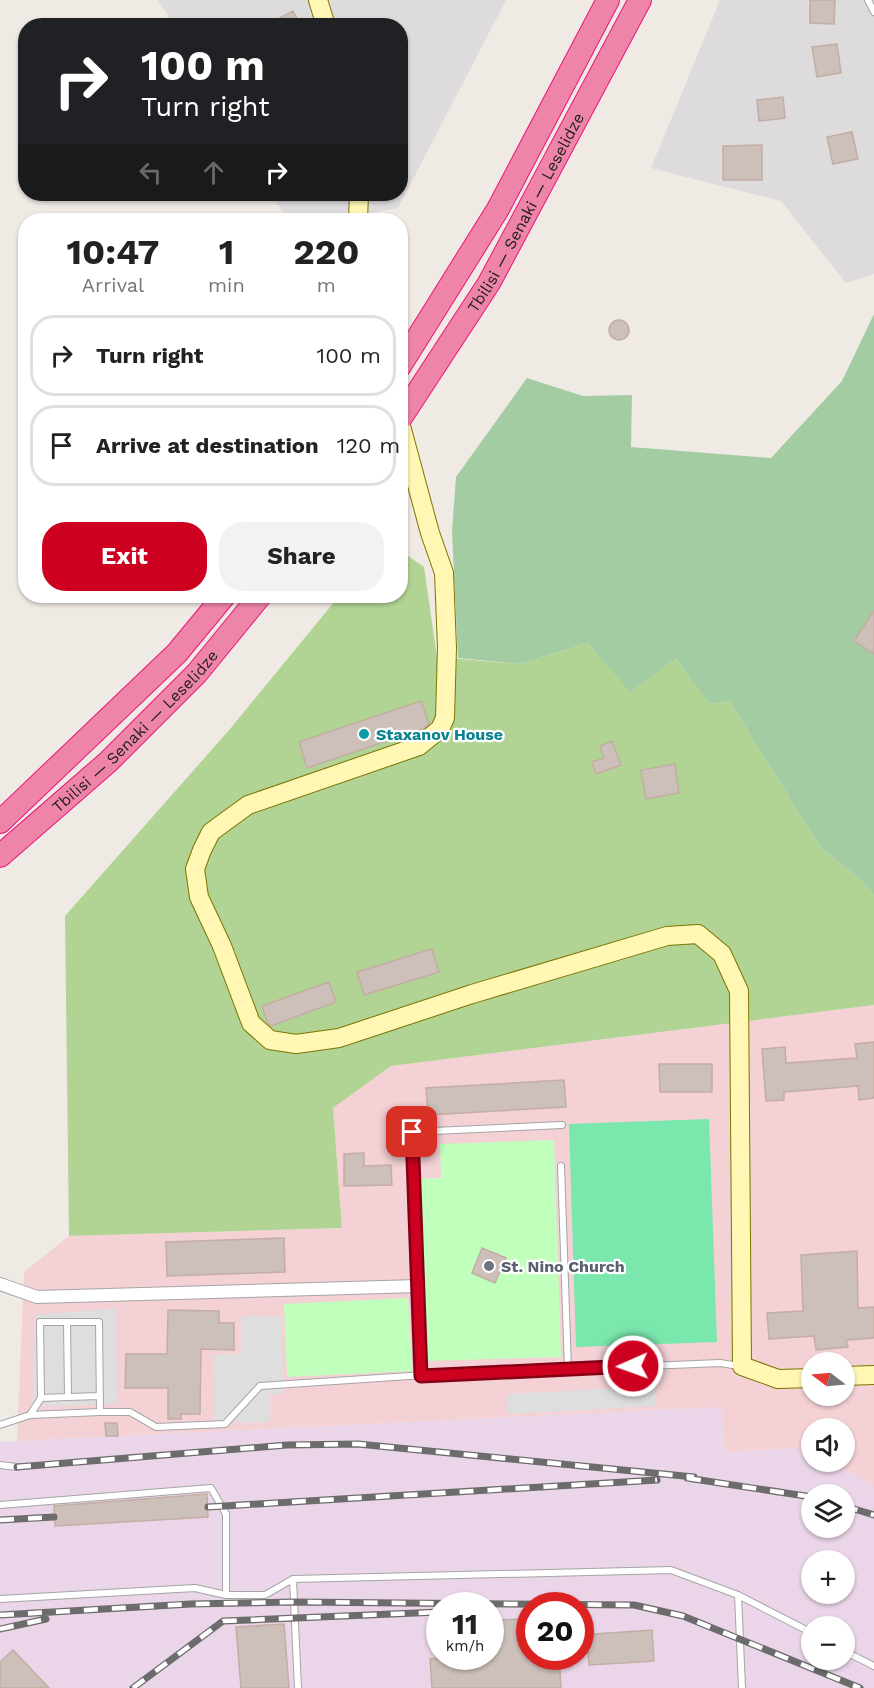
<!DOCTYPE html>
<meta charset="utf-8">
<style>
:root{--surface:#fff;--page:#f2f2f2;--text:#222;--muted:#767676;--line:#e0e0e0;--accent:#cd0020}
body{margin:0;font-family:"Work Sans",sans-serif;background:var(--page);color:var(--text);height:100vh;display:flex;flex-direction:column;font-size:22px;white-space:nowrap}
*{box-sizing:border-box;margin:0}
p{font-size:20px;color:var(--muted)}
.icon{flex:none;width:33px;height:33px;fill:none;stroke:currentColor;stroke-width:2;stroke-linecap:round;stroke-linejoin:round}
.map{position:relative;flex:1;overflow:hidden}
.drawer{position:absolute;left:18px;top:213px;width:390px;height:390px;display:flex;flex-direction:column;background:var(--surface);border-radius:24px;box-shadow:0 2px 4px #0004}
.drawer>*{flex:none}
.banner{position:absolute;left:18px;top:18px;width:390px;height:183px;border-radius:24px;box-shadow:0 2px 4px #0004;background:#202124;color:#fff;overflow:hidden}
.needle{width:39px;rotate:286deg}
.buttons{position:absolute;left:801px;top:1352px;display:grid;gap:12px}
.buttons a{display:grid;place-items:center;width:54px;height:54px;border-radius:50%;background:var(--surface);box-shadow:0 2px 4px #0004;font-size:30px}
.speed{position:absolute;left:426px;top:1592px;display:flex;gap:12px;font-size:30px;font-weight:700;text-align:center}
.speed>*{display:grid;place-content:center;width:78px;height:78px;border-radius:50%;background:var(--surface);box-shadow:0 2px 4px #0004;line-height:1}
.speed small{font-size:15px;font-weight:400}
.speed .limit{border:9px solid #d22;background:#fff;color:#111}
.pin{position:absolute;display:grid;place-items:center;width:51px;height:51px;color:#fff;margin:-26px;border-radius:12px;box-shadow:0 3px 9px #0006}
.me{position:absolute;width:66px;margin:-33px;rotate:268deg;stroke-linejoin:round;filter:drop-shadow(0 0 4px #0008)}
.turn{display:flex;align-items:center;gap:21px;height:126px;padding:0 24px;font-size:27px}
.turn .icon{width:78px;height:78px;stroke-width:2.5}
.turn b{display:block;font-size:42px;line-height:51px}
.lanes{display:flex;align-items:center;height:57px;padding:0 24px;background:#0003;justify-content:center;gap:30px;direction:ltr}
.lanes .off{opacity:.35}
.eta{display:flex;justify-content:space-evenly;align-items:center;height:102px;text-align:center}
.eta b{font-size:36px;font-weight:700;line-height:42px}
.cta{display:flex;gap:12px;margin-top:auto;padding:12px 24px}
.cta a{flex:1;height:69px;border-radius:24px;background:var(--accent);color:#fff;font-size:24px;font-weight:700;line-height:69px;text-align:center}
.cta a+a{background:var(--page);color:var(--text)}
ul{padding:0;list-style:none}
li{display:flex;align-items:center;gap:18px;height:81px;margin:0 12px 9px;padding:0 12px;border:3px solid var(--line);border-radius:24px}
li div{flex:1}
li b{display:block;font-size:22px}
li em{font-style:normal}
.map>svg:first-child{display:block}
.residential{fill:#dddbdc}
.commercial{fill:#f3d1d5;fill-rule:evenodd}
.industrial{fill:#ead5e9;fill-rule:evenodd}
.forest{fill:#b1d494}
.cemetery{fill:#a3cca2}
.park{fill:#c1ffbc}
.pitch{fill:#7ae7ac}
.parking{fill:#dedede}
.building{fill:#cdbfb9;stroke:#c3ada4;stroke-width:1.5}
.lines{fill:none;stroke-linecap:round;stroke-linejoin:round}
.lane-casing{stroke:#a5a5a5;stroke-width:8}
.street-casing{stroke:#a5a5a5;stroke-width:14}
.secondary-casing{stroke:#7b7500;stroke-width:20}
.highway-casing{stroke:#ec137f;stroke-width:24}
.lane{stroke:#fff;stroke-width:6}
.street{stroke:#fff;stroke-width:12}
.secondary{stroke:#fff7b3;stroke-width:18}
.highway{stroke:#ef84a9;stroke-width:22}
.rail-casing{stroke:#6c6c6c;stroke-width:7}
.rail{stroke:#fff;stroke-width:4.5;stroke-dasharray:14;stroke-linecap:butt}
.route-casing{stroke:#850015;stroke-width:15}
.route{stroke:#cd0020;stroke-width:10}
.culture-dot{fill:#0f9aa8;stroke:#fff;stroke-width:2}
.worship-dot{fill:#6b7280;stroke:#fff;stroke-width:2}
.labels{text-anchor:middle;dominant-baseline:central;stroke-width:4.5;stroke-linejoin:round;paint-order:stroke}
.street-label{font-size:16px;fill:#1e1e1e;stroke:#fff}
.culture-label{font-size:16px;font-weight:bold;fill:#0d838f;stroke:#fff;text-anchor:start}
.worship-label{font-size:16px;font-weight:bold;fill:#5b616d;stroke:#fff;text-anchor:start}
</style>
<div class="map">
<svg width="874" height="1688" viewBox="0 0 874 1688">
<rect width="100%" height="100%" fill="#f0eae4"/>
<path class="residential" d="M158,0h348l-108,208 -65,12h-46l-15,-26h128v-168l-226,-1z
M720,0h154v274l-28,9 -65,-82 -130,-33z"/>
<path class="commercial" d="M874,1005v484l-14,-12 -38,-16h22v-33h-32l-1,28 -19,-8 -67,5 -4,-46 -704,34 7,-169 45,-36 273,-8 -9,-120 58,-42zM441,1178l-16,183 -5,-182zM812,1362h32v33h-32z"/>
<path class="industrial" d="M721,1407l4,46 68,-5 18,8 1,5h10l38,16 14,12v199h-874v-246zM812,1494h32v33h-32zM812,1560h32v33h-32zM440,1605h50v51h-50zM530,1605h50v51h-50zM812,1626h32v33h-32z"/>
<path class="forest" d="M401,551l23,16 13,90 82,7 69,-21 42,48 46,-33 33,46 20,-3 91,146 41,33 13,15v110l-483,61 -58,42 9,120 -273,8 -4,-320 165,-187 109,-133h61z"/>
<path class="cemetery" d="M874,314v581l-13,-15 -41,-33 -91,-146 -20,3 -33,-46 -46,34 -42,-49 -69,21 -61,-6 -6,-127 4,-54 71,-99 56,18 49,-1 -1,52 140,11 71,-77z"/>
<path class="park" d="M554,1140l7,217 -136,4 -5,-182 21,-1 -1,-34z
M408,1298l4,73 -125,6 -3,-73z"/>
<path class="pitch" d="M709,1119l8,223 -141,5 -7,-223z"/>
<path class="parking" d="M116,1308l1,96 -87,3 3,-10 2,-82z
M241,1316h41l1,78h-13v28l-56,1 -1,-68 29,-1z
M655,1386l1,20 -148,8 -1,-20z"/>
<path class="building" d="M810,0h25l-1,24 -24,-1z
M293,11l8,15h-36z
M837,44l4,29 -24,4 -5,-30z
M783,97l2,21 -26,3 -2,-21z
M852,132l6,27 -25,5 -6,-27z
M762,145v35h-39v-34z
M609 330a10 10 0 1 1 20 0a10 10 0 1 1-20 0Z
M874,610v44l-20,-13z
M421,701l8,23 -7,5 -115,39 -8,-26z
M612,741l9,24 -25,9 -4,-12 12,-4 -4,-12z
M675,764l4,29 -33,6 -5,-29z
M432,949l7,23 -75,23 -7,-23z
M329,982l7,20 -65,24 -4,-4 -5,-16z
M874,1042v56l-15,2 -1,-14 -74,6v8l-18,1 -4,-52 23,-2 1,16 71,-5 -2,-14z
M659,1064h53v28h-52z
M564,1080l2,27 -138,8 -2,-27z
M364,1153v13l27,-1 1,20 -48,1v-32z
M284,1238l1,34 -118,4 -1,-34z
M482,1248l24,10 -11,25 -23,-10z
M857,1251l1,57 16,-1v31l-28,2 2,7 -32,3 -2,-14 -45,3 -2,-26 36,-2 -2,-56z
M168,1310l51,1v12h15v27l-33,-1 -1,65h-19v5h-13v-31h-43l1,-34h41z
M105,1423h12l1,13h-12z
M207,1494l1,23 -153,9 -1,-20z
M530,1618v38h29l2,32h-129l-2,-29 9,-1v-2h51v-35z
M284,1624l5,64h-48l-5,-61z
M652,1630l2,31 -65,4 -1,-13h-8v-17z
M13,1650l36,38h-49v-26z"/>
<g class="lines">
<defs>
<path id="lane" d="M868,0l6,12
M561,1166l7,203
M421,1376l-9,-244 150,-7
M68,1397l32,-1
M41,1398l-1,-76h59l1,90
M30,1415l11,-17 27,-1 -1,-75
M0,1425l30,-10 70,-3h30l26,15 69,-3 35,-38 149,-10 311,-13 19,3
M0,1465l17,2
M0,1505l211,-17 15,26v81
M293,1579l5,109
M738,1595l4,93
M0,1599l195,-11 31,7h39l28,-16 378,-9 67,25 74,38
M844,1651l30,15"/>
<path id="street" d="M0,1284l37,13 381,-11"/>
<path id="secondary" d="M318,0l8,26
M358,220l1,-26
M400,422l30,111 14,40 3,75 -2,70 -5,11 -21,17 -171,59 -37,27 -9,18 -7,19 4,28 23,49 29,77 19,17 26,4 43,-6 133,-44 195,-58 31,-2 24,20 17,37 3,375 36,13 34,-1
M844,1376l30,-1"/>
<g id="highway">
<path d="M400,366l98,-157 110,-209"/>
<path id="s1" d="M400,419l89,-136 151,-283"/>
<path d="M0,822l177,-169 47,-57"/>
<path id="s2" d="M0,856l108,-94 89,-89 63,-77"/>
</g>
</defs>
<use href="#lane" class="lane-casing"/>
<use href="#street" class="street-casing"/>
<use href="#secondary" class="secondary-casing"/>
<use href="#highway" class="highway-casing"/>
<use href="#lane" class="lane"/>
<use href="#street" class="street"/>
<use href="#secondary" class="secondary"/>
<use href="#highway" class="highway"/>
<defs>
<path id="rail" d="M17,1467l270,-22 71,-1 336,33
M687,1478l125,19
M844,1506l30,9
M208,1507l449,-27
M0,1520l54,-3
M0,1615l191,-11 103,-2 340,3 49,11 177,72
M0,1629l46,-10
M133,1688l90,-67 217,-9"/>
</defs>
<use href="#rail" class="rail-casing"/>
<use href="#rail" class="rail"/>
</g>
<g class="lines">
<defs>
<path id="route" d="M412,1132l9,244 212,-10"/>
</defs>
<use href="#route" class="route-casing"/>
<use href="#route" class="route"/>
</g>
<circle class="culture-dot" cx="364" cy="734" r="6"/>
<circle class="worship-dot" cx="489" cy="1266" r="6"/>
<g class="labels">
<g class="street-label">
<text stroke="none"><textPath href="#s1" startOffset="242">Tbilisi — Senaki — Leselidze</textPath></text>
<text stroke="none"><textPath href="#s2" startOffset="184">Tbilisi — Senaki — Leselidze</textPath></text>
</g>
<g class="culture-label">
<text x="376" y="734">Staxanov House</text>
</g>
<g class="worship-label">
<text x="501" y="1266">St. Nino Church</text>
</g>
</g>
</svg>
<div class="buttons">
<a><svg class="needle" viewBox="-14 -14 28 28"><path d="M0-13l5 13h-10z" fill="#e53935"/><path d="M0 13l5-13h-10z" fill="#767676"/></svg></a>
<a><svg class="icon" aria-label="sound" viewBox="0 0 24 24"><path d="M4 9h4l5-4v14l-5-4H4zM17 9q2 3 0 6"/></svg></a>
<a><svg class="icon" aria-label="layers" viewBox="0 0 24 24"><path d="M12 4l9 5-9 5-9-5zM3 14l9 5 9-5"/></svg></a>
<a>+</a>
<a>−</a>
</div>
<div class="speed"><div>11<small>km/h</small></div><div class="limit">20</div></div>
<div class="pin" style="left:412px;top:1132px;background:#d93025"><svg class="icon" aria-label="arrive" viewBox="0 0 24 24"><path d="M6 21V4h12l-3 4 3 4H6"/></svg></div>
<svg class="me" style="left:633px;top:1366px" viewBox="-20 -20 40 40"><circle r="17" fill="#cd0020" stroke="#fff" stroke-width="3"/><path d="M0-11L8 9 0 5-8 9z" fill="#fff"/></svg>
<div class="banner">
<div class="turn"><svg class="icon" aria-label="right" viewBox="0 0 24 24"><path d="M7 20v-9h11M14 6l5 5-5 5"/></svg><div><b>100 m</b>Turn right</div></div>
<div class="lanes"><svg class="icon off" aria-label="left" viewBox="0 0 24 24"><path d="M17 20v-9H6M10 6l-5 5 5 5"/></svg><svg class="icon off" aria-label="ahead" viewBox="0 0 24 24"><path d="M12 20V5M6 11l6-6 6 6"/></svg><svg class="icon" aria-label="right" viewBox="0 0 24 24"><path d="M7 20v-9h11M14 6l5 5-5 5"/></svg></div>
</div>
<section class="drawer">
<div class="eta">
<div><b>10:47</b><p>Arrival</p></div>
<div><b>1</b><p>min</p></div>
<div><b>220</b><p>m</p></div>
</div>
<ul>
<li><svg class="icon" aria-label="right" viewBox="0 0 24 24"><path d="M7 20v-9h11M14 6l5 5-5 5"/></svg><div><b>Turn right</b></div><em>100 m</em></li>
<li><svg class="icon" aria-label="arrive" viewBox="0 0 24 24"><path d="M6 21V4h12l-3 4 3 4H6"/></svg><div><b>Arrive at destination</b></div><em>120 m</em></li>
</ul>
<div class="cta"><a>Exit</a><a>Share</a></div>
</section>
</div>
